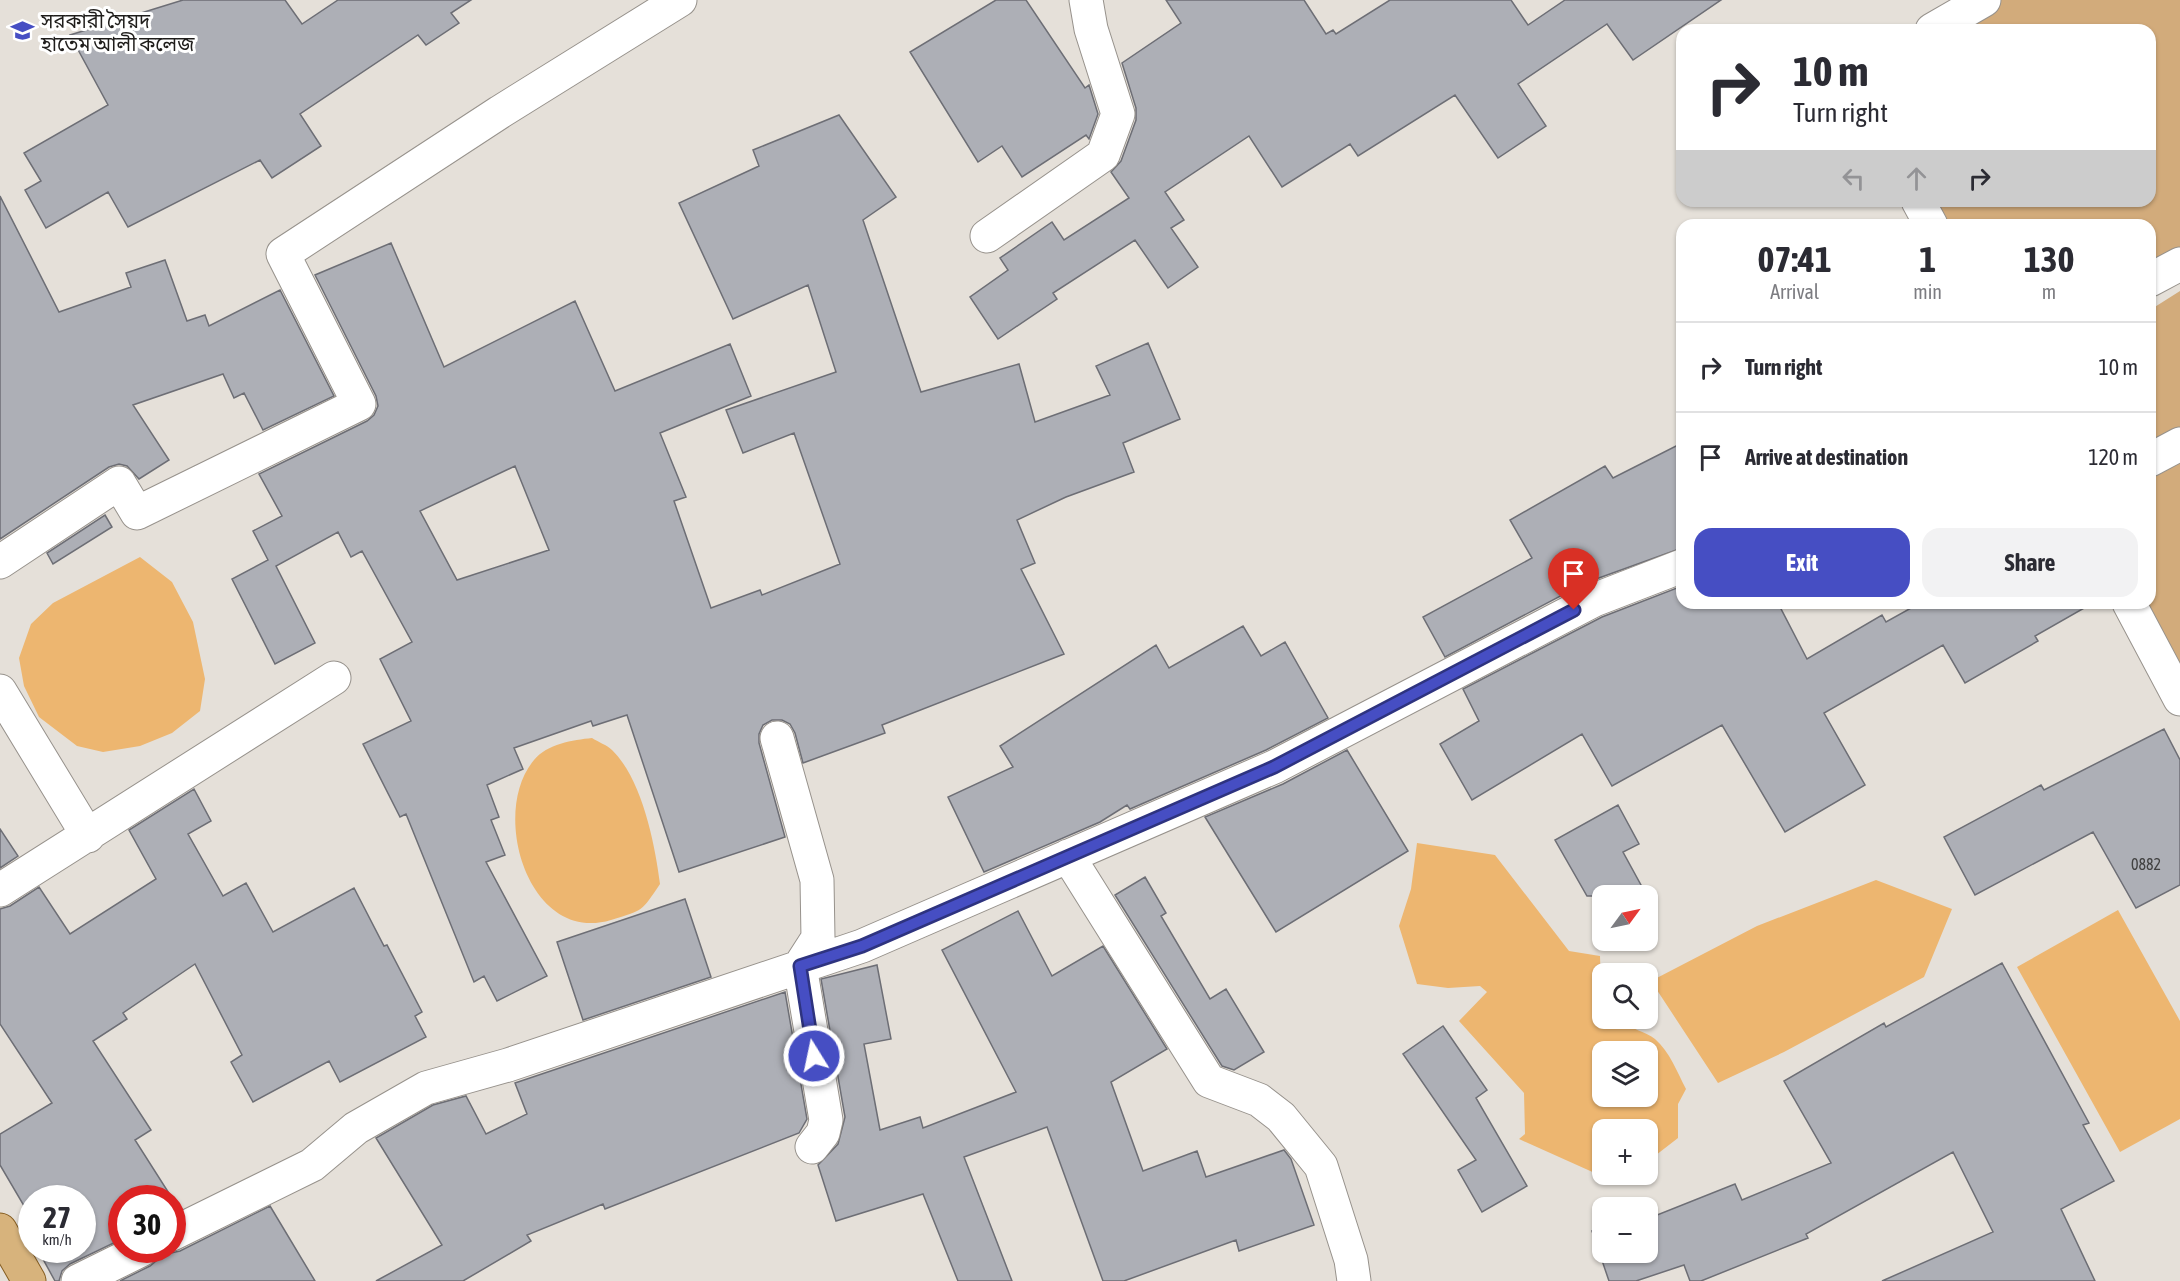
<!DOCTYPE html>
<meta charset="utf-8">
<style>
:root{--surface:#fff;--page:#f2f2f3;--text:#2b2b33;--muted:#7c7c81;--line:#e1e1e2;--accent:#464ec3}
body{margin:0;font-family:"Asap Condensed","Noto Sans Bengali",sans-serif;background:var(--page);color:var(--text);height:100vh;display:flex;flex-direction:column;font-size:22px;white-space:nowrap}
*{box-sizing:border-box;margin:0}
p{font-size:20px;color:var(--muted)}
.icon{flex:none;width:33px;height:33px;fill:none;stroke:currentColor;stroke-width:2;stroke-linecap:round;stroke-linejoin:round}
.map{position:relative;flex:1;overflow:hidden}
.panel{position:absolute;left:1676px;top:219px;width:480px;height:390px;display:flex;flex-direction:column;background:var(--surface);border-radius:18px;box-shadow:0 2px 4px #0004}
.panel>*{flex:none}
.top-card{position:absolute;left:1676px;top:24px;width:480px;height:183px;border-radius:18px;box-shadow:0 2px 4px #0004;background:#fff;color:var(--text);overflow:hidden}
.needle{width:39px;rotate:57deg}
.buttons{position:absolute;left:1592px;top:885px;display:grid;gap:12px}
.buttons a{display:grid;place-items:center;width:66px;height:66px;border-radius:12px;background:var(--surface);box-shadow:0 2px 4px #0004;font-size:30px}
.speed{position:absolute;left:18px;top:1185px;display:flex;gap:12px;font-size:30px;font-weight:700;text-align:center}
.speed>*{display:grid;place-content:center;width:78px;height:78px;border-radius:50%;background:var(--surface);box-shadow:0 2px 4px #0004;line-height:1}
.speed small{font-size:15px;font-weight:400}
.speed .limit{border:9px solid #d22;background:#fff;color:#111}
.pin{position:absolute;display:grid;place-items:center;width:51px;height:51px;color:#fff;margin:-62px -26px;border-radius:50% 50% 50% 0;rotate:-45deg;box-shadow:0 0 6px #0007}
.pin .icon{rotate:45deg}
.me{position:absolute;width:66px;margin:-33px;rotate:350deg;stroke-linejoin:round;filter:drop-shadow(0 0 4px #0008)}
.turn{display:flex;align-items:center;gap:21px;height:126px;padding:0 18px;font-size:27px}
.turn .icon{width:78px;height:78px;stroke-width:2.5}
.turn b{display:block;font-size:42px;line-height:51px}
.lanes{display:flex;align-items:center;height:57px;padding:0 18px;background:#0003;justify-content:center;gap:30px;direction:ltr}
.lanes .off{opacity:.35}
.eta{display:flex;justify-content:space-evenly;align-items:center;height:102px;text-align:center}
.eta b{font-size:36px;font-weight:700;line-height:42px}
.button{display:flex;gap:12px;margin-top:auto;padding:12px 18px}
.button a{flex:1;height:69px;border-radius:18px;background:var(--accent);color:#fff;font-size:24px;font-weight:700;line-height:69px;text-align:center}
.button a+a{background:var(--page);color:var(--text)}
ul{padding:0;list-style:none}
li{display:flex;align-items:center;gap:18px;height:90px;padding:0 18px;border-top:2px solid var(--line)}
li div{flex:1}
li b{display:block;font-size:22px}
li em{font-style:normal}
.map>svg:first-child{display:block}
.green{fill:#d2ab7b}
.water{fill:#edb670;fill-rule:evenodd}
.building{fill:#adafb6;stroke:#6d6e75;stroke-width:1.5;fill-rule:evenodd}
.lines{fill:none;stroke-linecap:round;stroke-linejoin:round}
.street-casing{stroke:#97928c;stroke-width:35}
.primary-casing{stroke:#855d21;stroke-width:35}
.street{stroke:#fff;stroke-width:33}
.primary{stroke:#d7b37c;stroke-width:33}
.route-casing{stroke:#2e337f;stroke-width:15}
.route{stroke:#464ec3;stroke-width:10}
.labels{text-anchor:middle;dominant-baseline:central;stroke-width:6;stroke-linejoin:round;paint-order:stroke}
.number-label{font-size:16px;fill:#424242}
.poi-label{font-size:20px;fill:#1f1d1b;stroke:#fff;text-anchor:start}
</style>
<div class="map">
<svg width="2180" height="1281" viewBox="0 0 2180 1281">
<rect width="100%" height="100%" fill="#e5e0d9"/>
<path class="green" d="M1984,0h196v264l-30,16v-55h-219l-13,-24h232v-171h-218z
M2180,291v408l-51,-96h21v-293z"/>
<path class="water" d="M140,557l32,25 21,40 12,57 -5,32 -28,22 -32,13 -37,6 -26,-6 -38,-29 -15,-31 -5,-28 12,-34 22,-21z
M592,738c6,4 15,7 20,12 30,29 43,94 48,134 -19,28 -16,26 -49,36 -82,25 -122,-107 -77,-160 13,-16 39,-20 58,-22z
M1417,843l78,12 74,96 31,5 2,62 21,1c7,11 22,12 32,20 15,13 22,33 31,50l-8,15v34l-31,24v-32h-45v44l28,1 -13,8 -98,-44 6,-5 -1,-41 -65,-72 28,-29 -7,-6 -32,2 -31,-4 -18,-58 12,-37zM1602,1052h45v44h-45z
M1876,880l76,29 -28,68 -140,75 -66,31 -67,-102 106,-55z
M2118,910l62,111v98l-60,33 -103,-185z"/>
<path class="building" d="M183,0h102l17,24 36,-24h133l-20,13 8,10 -33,22 -8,-10 -118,79 21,32 -49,32 -12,-18 -132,67 -20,-35 -62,36 -21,-38 16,-9 -17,-28 84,-48 -38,-70z
M996,0h30l59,88 4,-3 9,29 -9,25 -3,-4 -64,42 -20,-31 -24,16 -68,-110z
M1166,0h138l22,34 7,-4 3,4 54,-34h121l17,25 37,-25h156l-88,60 -26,-36 -89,60 28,42 -48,32 -43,-63 -97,61 -8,-12 -68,43 -33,-51 -84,56 19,28 -13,8 27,39 -30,21 -33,-48 -82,53 4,6 -59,40 -28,-42 38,-27 -8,-12 52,-36 12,18 65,-42 -18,-26 10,-11 15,-41v-12l-14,-45 59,-40z
M839,115l57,82 -33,23 58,172 98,-28 16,58 75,-27 -14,-29 52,-23 32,76 -57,24 11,29 -68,25 -49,23 18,43 -14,6 43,85 -182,71 3,8 -82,30 -8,-30 -5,-9 -8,-4h-10l-9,5 -4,9v9l26,94 -106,35 -52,-157 -34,11 -2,-5 -77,27 9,21 -36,16 12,32 -8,3 14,35 -19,7 61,114 -50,25 -13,-25 -10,6 -68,-168 -6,3 -37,-73 48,-23 -31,-62 32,-17 -50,-91 -11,6 -13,-25 -62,34 39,77 -40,21 -43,-85 36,-19 -15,-29 29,-15 -23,-42 108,-53 7,-6 4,-9 -2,-10 -61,-121 76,-32 53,124 131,-66 40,90 115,-47 21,52 -91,37 26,64 -12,4 37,107 49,-18 2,5 78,-31 -46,-131 -51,20 -17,-43 110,-38 -28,-87 -75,34 -54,-116 80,-37 -6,-16zM515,466l34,84 -92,30 -37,-69z
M0,196l59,116 72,-25 -5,-14 39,-13 22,61 18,-6 4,11 71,-36 54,106 -71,34 -19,-37 -10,5 -11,-24 -90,31 36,55 -30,19 -12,-13 -8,-2 -10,3 -109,72z
M1682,443v105l-97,35 -140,74 -22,-40 109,-59 -22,-38 95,-54 8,12z
M105,515l7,12 -59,37 -6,-11z
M1682,586v17h96l29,56 75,-44 4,7 34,-19h173l-58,33 3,5 -73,42 -22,-38 -119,68 41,72 -80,47 -63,-107 -110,61 -30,-52 -110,66 -32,-56 39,-23 -16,-32 139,-72z
M1243,626l18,30 24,-14 43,76 -62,32 -136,59 -3,-4 -27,17 -116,50 -36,-75 65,-30 -13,-21 156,-101 13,23z
M2164,729l16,31v125l-44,23 -43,-76 -118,63 -31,-58 97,-52 3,5z
M1347,750l61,101 -132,81 -71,-115 78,-33z
M194,789l17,32 -23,13 35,62 23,-13 27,49 81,-44 30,58 3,-1 35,67 -7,4 11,21 -86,45 -11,-21 -76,41 -22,-40 11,-7 -47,-91 -72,49 4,6 -34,22 58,89 -16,10 37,58h-50v41l-52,25 -8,7 -3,10h-4l-17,-31h44v-52h-50v40l-10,-17 8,-5 -30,-51v-31l52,-31 -52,-79v-115l10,-3 29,-19 31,47 86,-55 -27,-49z
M1618,805l21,39 -16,8 24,44h-60l-32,-56z
M0,829l18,27 -18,12z
M1145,877l21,36 -5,3 49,83 16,-10 38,63 -30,18 -12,-4 -107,-171z
M685,899l26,78 -128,43 -26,-78z
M1018,911l34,65 51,-30 64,103 -56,33 32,89 54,-20 9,26 78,-27 7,9 23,66 -75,26 -3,-11 -112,41h-21l-56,-154 -83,30 48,124h-54l-35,-87 -87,27 -18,-56 20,-21 7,-27 -24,-138 56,-14 14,74 -27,5 16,86 40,-13 3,11 93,-36 -74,-142z
M2002,963l87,160 -6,2 31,56 -53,28 34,72h-213l111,-49 -40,-80 -147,82 2,4 -107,43h-11l-6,-16 -48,16h-27l-17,-50 10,-4v25h45v-33l88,-35 7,16 89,-37 -47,-82 100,-58 2,4z
M785,992l22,127 -8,14 -194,76 -2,-5 -76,31 4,6 -68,40h-87l66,-36 -66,-107 57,-33 33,-9 20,38 41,-20 -12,-31z
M1443,1026l44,64 -11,8 51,88 -45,26 -24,-42 18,-10 -73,-106z
M270,1206l45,75h-195l30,-15 7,-6 2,-10 12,3 9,-2z"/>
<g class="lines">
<defs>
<path id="street" d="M1932,30l52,-30
M1918,201l13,24
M987,236l116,-81 15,-41 -27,-85 -5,-29
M2150,280l30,-16
M2150,460l30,-16
M0,562l119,-79 18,30 222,-109 -76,-150 217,-142 180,-112
M2129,603l51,96
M0,691l88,145
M777,738l40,142 1,58 -18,28 26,154 -3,13 -11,14
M1068,856l141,225 50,19 22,17 40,49 30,94 3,21
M0,890l334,-212
M172,1234l140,-69 44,-37 70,-40 82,-23 354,-119 412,-179 320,-167 88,-34
M78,1281l63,-31"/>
<path id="primary" d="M0,1230l29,51"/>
</defs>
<use href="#street" class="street-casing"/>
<use href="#primary" class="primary-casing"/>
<use href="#street" class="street"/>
<use href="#primary" class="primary"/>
</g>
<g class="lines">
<defs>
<path id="route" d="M814,1056l-14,-90 62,-20 412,-179 300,-157"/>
</defs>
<use href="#route" class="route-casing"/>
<use href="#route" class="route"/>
</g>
<defs>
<symbol id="university-bare" viewBox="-9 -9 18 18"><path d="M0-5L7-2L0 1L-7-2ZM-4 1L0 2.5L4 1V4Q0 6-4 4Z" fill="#464ec3" stroke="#fff" stroke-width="2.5" paint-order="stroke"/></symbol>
</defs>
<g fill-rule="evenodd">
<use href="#university-bare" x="6" y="14" width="33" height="33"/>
</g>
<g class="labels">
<g class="number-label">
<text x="2146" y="864">0882</text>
</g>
<g class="poi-label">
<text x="41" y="20">সরকারী সৈয়দ<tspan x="41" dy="23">হাতেম আলী কলেজ</tspan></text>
</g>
</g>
</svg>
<div class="buttons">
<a><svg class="needle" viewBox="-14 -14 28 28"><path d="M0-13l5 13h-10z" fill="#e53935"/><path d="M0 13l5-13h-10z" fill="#7c7c81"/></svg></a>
<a><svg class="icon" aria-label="search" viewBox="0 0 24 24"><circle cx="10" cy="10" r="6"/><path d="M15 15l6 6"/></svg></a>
<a><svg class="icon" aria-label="layers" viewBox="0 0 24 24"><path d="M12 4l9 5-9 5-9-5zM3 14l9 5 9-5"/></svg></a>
<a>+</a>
<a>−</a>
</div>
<div class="speed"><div>27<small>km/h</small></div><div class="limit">30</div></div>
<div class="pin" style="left:1574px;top:610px;background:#d93025"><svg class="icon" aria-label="arrive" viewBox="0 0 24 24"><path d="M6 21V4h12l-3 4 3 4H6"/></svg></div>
<svg class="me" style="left:814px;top:1056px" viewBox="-20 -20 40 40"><circle r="17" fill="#464ec3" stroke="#fff" stroke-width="3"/><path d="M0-11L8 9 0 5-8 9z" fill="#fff"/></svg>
<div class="top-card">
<div class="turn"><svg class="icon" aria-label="right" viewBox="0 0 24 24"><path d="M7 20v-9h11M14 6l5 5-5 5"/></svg><div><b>10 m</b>Turn right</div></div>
<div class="lanes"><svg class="icon off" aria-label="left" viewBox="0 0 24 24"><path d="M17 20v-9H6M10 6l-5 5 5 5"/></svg><svg class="icon off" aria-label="ahead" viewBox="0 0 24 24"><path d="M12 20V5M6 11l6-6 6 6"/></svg><svg class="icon" aria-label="right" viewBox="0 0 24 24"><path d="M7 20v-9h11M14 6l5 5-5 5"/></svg></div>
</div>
<section class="panel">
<div class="eta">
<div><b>07:41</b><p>Arrival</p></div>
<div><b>1</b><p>min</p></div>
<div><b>130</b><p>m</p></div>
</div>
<ul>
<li><svg class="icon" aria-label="right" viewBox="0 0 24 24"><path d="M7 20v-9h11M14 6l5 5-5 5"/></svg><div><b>Turn right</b></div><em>10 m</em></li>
<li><svg class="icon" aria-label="arrive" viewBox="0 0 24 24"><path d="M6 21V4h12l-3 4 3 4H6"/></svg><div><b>Arrive at destination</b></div><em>120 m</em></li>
</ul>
<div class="button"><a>Exit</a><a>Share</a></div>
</section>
</div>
